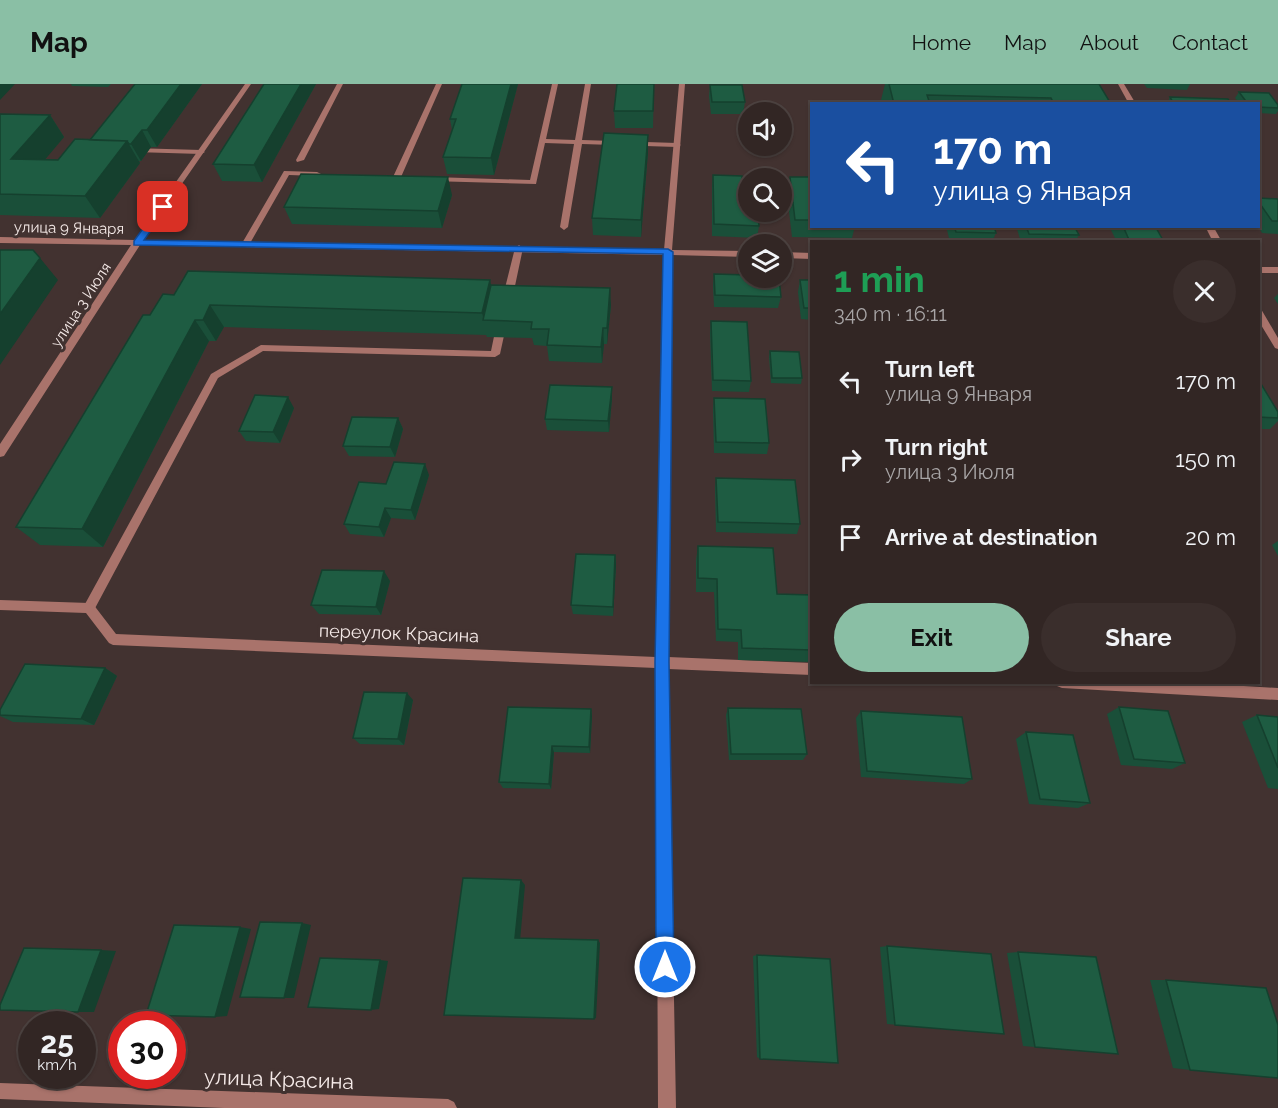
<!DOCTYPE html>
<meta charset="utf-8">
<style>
:root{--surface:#322624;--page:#3a2e2c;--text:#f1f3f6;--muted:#a8a5a6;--line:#4d4341;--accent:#8abfa5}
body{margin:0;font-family:Raleway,sans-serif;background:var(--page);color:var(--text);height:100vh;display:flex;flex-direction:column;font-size:22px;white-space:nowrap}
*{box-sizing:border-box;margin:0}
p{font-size:20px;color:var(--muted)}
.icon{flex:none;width:33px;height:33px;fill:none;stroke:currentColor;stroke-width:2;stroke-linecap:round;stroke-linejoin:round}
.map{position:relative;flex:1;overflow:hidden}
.panel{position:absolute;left:810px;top:156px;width:450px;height:444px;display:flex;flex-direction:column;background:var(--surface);border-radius:0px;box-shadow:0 2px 4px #0004,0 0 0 2px var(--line)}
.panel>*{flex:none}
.banner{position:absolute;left:810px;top:18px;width:450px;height:126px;border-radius:0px;box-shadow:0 2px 4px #0004,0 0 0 2px var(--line);background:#1a4fa0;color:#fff;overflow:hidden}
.fabs{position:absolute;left:738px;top:18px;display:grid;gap:12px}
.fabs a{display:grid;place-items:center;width:54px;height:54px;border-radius:50%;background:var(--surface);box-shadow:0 2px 4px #0004,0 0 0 2px var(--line);font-size:30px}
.speed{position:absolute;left:18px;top:927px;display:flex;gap:12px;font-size:30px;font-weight:700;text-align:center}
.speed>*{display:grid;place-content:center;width:78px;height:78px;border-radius:50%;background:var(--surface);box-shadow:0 2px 4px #0004,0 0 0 2px var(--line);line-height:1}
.speed small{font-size:15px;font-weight:400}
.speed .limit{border:9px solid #d22;background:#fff;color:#111}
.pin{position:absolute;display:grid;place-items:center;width:51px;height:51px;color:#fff;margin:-26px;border-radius:12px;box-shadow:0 3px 9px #0006}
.me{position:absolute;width:66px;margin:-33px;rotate:0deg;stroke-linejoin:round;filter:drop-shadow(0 0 4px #0008)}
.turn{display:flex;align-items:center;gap:21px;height:126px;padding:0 24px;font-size:27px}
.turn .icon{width:78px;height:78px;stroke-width:2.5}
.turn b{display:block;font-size:42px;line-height:51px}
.round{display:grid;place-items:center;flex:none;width:63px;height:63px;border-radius:32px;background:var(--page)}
.summary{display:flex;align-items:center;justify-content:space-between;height:102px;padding:0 24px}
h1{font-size:36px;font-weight:700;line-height:45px;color:#1e9e55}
.primary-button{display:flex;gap:12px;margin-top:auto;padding:12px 24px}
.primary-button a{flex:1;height:69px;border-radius:36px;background:var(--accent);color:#111;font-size:24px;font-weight:700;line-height:69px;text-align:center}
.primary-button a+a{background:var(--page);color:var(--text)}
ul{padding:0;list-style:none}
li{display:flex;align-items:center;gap:18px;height:78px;padding:0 24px}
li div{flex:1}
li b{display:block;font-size:22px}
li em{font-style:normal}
header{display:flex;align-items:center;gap:36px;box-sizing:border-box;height:84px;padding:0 30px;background:var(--accent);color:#111}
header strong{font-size:28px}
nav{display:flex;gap:33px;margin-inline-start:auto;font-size:21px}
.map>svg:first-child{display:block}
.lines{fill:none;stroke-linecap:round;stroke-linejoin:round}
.service{fill:#a9736b;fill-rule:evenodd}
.minor{fill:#a9736b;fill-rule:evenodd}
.wall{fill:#1a4f39}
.shaded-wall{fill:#15402e}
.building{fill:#1e5c42;stroke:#15402e;stroke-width:1.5}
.route{fill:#1a73e8;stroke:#114b97;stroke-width:1.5}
.labels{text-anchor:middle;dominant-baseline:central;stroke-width:6;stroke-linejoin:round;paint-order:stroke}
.far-street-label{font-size:15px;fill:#f6ebe9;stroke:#423230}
.street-label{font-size:18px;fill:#f6ebe9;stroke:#423230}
.near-street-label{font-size:21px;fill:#f6ebe9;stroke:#423230}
</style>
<header>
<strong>Map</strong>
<nav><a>Home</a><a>Map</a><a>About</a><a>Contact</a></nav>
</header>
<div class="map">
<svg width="1278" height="1024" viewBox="0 0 1278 1024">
<rect width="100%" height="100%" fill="#423230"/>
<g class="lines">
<path class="service" d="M337,0h6l-39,76 -7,2 -1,-2z
M436,0h6l-41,93 -7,2 -1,-2z
M552,0h6l-12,55 29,1 10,-56h6l-9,56 95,3 4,2 -4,2 -95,-3 -14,83 -4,3 -4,-3 14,-83 -29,-1 -9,41 -106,-3v-4h3l97,3z
M132,64l69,2 4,2 -4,2 -66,-2h-3z
M284,87l33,1 4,2 -4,2 -28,-1 -40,70 -7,2 -1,-2z
M519,161l4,3 -11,52 -5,3 -5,-3 13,-52z
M502,235l5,3 -7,32 -5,3 -232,-6 -45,27 -125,234 -4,1 -4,-1 -2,-4 2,-4 126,-230 50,-29 230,6 6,-29z"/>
<path class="minor" d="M245,0h6l-108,156 521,10 15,-166h6l-13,166 76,1v6l-76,-2 -4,402 144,6v12l-144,-6 8,439h-18l-2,-440 -543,-23 -4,-2 -23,-30 -86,-3v-10l89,3 4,1 23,30 540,23 8,-402 -524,-10 -136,211 -4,1v-13l131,-199 -131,-2v-6l135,3z
M1118,0h6l12,20h-7z
M1205,142h8l9,16h-9z
M782,168l30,1v6l-30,-1z
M1258,183h20v6h-20z
M1258,224l3,1 17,29v11l-3,-1 -17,-28z
M1056,598h123l99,6v12l-216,-12 -5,-2z
M0,999l448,16 6,3 3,6h-233l-224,-9z"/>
</g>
<path class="wall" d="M71,0h40l-3,3 -36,-1z
M135,0h67l-45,63h-6l-10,14h-2l1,2 -40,55 -100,-3v-101l50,1 14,22 -19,22 13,1 32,-20z
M264,0h52l-54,98 -40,-1 -9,-17z
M462,0h56l-24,91 -47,-1 -4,-17 9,-27 -2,-11z
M654,0l-1,44h-38l-1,-17z
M885,0h214l12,20h-229l-1,-4z
M1144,0h46l-3,6 -40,-2z
M710,1l35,17 -2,12h-32l-2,-18z
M1239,8l39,13v6l-2,3 -18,-1v-9h-18l-5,-6z
M1170,13l61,7h-64z
M648,68l-7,85 -48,-2 -1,-17z
M713,91l30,25 16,26 -2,12 -45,-2v-49z
M790,93h22v49h43l-3,12 -60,-1 -5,-43z
M452,111l-10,33 -150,-4 -8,-17z
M1258,114l20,1v35l-16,-1 -4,-7z
M946,142h48l2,7 -4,9h-42z
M1016,142h58l5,9 -4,7h-54z
M1113,142h42l9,16h-47l-6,-12z
M714,190l67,23 -3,11 -64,-1 -1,-21z
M800,196h12v40l-11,-1 -3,-27z
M491,201l120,20 -4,39h-3l-2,19 -53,-2 -2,-15 -13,-1 -2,-7 -45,-1 -1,-2 -262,-8 -8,14h-7l-106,206 -63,-2 -24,-18 134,-212 24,-20z
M1278,210v10l-4,-6z
M711,237l40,60 -2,11 -37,-1 -2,-58z
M770,267l32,27 -1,6 -30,-1 -2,-26z
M1258,295l20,33v9l-8,8h-12z
M612,314l-3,34 -62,-2 -2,-11z
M714,314l55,45 -2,11 -53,-1 -1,-44z
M294,324l-14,35 -34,-2 -7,-10z
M398,334l5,11 -8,28 -46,-1 -6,-10z
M429,391l-14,45 -24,-2 -7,19 -34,-3 -6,-10 42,-40z
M716,394l84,46 -3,10 -81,-2 -1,-44z
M1278,457v15l-6,-11z
M698,462l79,48 35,1v67l-74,-2v-18l-22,-1 -2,-49h-18v-32z
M615,471l1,10 -3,51 -40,-2 -2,-9z
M390,497l-9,34 -62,-1 -8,-9z
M105,584l12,8 -23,49 -81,-3 -13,-6v-1z
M413,616l-9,45 -44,-1 -7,-6z
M1119,623l66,56 -13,6 -51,-4 -14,-51z
M728,624l79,46 -4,6h-74l-3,-45z
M591,625l1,7 -2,37 -36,-1 -3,37 -48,-1 -4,-6z
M861,627l111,68 -8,5 -103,-7 -5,-59z
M1257,631l21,2v72l-10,-1 -26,-66z
M1026,648l64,71 -12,5 -49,-4 -13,-65z
M887,862l117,88 -117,-10 -7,-77z
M1018,868l17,95 -12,-1 -16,-93z
M757,871l3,104 -3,-2 -4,-101z
M1150,896h16l24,90 -17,-2z"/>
<path class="shaded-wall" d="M0,0h15l-15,16z
M181,0h21l-45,63 -10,-17z
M301,0h15l-54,98 -8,-17z
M511,0h7l-24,91 -3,-17z
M50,31l14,22 -37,44 -16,-22z
M142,46l9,17 -10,14 -10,-17z
M648,51v17l-7,85v-17z
M127,57l13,22 -40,55 -15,-22z
M448,93l4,18 -10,33 -4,-17z
M40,174l18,22 -58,85v-51z
M490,196l5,22 -11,18 -2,-7z
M610,204l1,17 -4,39v-16z
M210,221l14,22 -8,14 -13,-21z
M195,236l14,21 -106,206 -21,-18z
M603,244l1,16 -2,19 -1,-16z
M612,303v11l-3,34 -1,-11z
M288,313l6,11 -14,35 -7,-11z
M398,334l5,11 -8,28 -5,-10z
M425,380l4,11 -14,45 -4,-10z
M385,424l6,10 -7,19 -5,-10z
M615,471l1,10 -3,51v-9z
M384,487l6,10 -9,34 -5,-8z
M105,584l12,8 -23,49 -13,-6z
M407,609l6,7 -9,45 -6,-6z
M591,625l1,7 -2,37 -1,-6z
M552,662l2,6 -3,37 -2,-5z
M521,796l4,5 -5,56 -5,-3z
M302,839l9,2 -17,73h-10z
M240,843l11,2 -24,87 -12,1z
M598,856l2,3 -4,75 -2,1z
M101,866l15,1 -22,61h-16z
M380,876l8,1 -9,48 -8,1z"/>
<path class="building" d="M135,0h46l-34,46h-5l-11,14h-2l-2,-3 -37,-1z
M264,0h37l-47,81 -41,-1z
M462,0h49l-20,74 -48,-1 13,-38h-6z
M617,0h37l-1,27h-39z
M889,0h210l12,20h-57l-3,-6 -124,-3 3,9h-36z
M710,1h32l3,17h-33z
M1239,8l30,1 9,12v3l-20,-1v-3h-10z
M1170,13l58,2 3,5h-57z
M0,30l50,1 -39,44 47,1 17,-21 52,2 -42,55 -85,-2z
M604,49l44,2 -7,85 -49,-2z
M301,90l147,3 -10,34 -154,-4z
M713,91l29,1 1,24 5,1v11h10l1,14 -45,-2z
M790,93h22v43h-17z
M1258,114l20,1v22h-6l-14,-20z
M954,142h40l2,7 -40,-1z
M1026,142h48l5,9 -50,-1z
M1123,142h32l9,16h-34z
M0,166h33l7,8 -40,56z
M188,187l302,9 -8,33 -272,-8 -7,15h-8l-113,209 -66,-2 127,-212h7l13,-21 11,1z
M714,190l34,1v3h31l2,19 -66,-2z
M800,196h12v28h-8z
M491,201l119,3 -3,40h-4l-2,19 -54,-2 2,-16h-18l1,-7 -49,-2z
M711,237l36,1 4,59 -38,-1z
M770,267l29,1 3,26h-30z
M1258,295l20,33v6l-20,-1z
M550,301l62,2 -4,34 -63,-2z
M255,311l33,2 -15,35 -34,-1z
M714,314l51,1 4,44 -53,-1z
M352,333l46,1 -8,29 -47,-1z
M394,378l31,2 -14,46 -26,-2 -6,19 -35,-3 15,-42 27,2z
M716,394l79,2 5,44 -82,-2z
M698,462l75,2 4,46 35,1v55l-70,-2 -1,-18 -23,-1 -1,-50 -19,-1z
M576,470l39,1 -2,52 -42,-2z
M322,486l62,1 -8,36 -65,-2z
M25,580l80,4 -24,51 -81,-4v-5z
M364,608l43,1 -9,46 -45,-1z
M508,623l83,2 -2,38 -37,-1 -3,38 -50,-2z
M1119,623l49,4 17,52 -51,-4z
M728,624l73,1 6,45h-76z
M861,627l101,6 10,62 -105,-8z
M1257,631l21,2v51z
M1026,648l47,3 17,68 -50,-4z
M463,794l58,2 -6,58 83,2 -4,79 -150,-4z
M260,838l42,1 -18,75 -44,-1z
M174,841l66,2 -25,90 -69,-2z
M887,862l104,8 13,80 -109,-9z
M24,864l77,2 -23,62 -78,-2v-5z
M1018,868l78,5 22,97 -83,-7z
M757,871l73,4 8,104 -78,-4z
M320,874l60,2 -9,50 -63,-3z
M1166,896l100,8 12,37v53l-88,-8z"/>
<path class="route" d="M163,120l5,3 -24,33 524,9 5,3 -4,410 5,305 -2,6 -7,3 -6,-3 -3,-6 -1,-305 8,-408 -529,-9v-4l26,-36z"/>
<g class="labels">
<g class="far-street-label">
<text transform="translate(69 144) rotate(1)">улица 9 Января</text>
<text transform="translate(81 221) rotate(-57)">улица 3 Июля</text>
</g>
<g class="street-label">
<text transform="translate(399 549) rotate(2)">переулок Красина</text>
</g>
<g class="near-street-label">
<text transform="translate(279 995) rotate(2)">улица Красина</text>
</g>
</g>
</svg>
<div class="fabs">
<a><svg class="icon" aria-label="sound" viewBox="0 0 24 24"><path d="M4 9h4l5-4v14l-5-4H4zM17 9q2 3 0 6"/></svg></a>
<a><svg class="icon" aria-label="search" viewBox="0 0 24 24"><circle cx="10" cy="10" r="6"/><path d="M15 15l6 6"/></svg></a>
<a><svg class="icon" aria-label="layers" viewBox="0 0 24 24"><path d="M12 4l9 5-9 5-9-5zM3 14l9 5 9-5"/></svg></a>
</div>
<div class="speed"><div>25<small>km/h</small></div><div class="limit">30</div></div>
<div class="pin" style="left:163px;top:123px;background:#d93025"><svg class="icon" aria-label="arrive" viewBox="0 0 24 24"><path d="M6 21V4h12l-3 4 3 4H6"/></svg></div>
<svg class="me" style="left:665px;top:883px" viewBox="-20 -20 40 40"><circle r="17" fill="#1a73e8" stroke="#fff" stroke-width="3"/><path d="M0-11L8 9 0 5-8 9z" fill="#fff"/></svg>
<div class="banner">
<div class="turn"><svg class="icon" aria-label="left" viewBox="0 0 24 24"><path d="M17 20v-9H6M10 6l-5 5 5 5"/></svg><div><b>170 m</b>улица 9 Января</div></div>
</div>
<section class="panel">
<div class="summary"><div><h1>1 min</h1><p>340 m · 16:11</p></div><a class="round"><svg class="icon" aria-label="close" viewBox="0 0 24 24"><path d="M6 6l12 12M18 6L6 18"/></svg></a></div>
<ul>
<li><svg class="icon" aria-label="left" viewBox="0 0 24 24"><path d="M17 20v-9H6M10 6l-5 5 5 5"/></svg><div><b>Turn left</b><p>улица 9 Января</p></div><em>170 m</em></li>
<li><svg class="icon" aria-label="right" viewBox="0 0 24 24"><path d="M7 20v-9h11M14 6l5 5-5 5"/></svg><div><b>Turn right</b><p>улица 3 Июля</p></div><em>150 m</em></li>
<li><svg class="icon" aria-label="arrive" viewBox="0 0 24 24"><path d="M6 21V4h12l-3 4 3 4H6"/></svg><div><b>Arrive at destination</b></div><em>20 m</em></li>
</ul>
<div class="primary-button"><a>Exit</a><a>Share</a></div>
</section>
</div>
